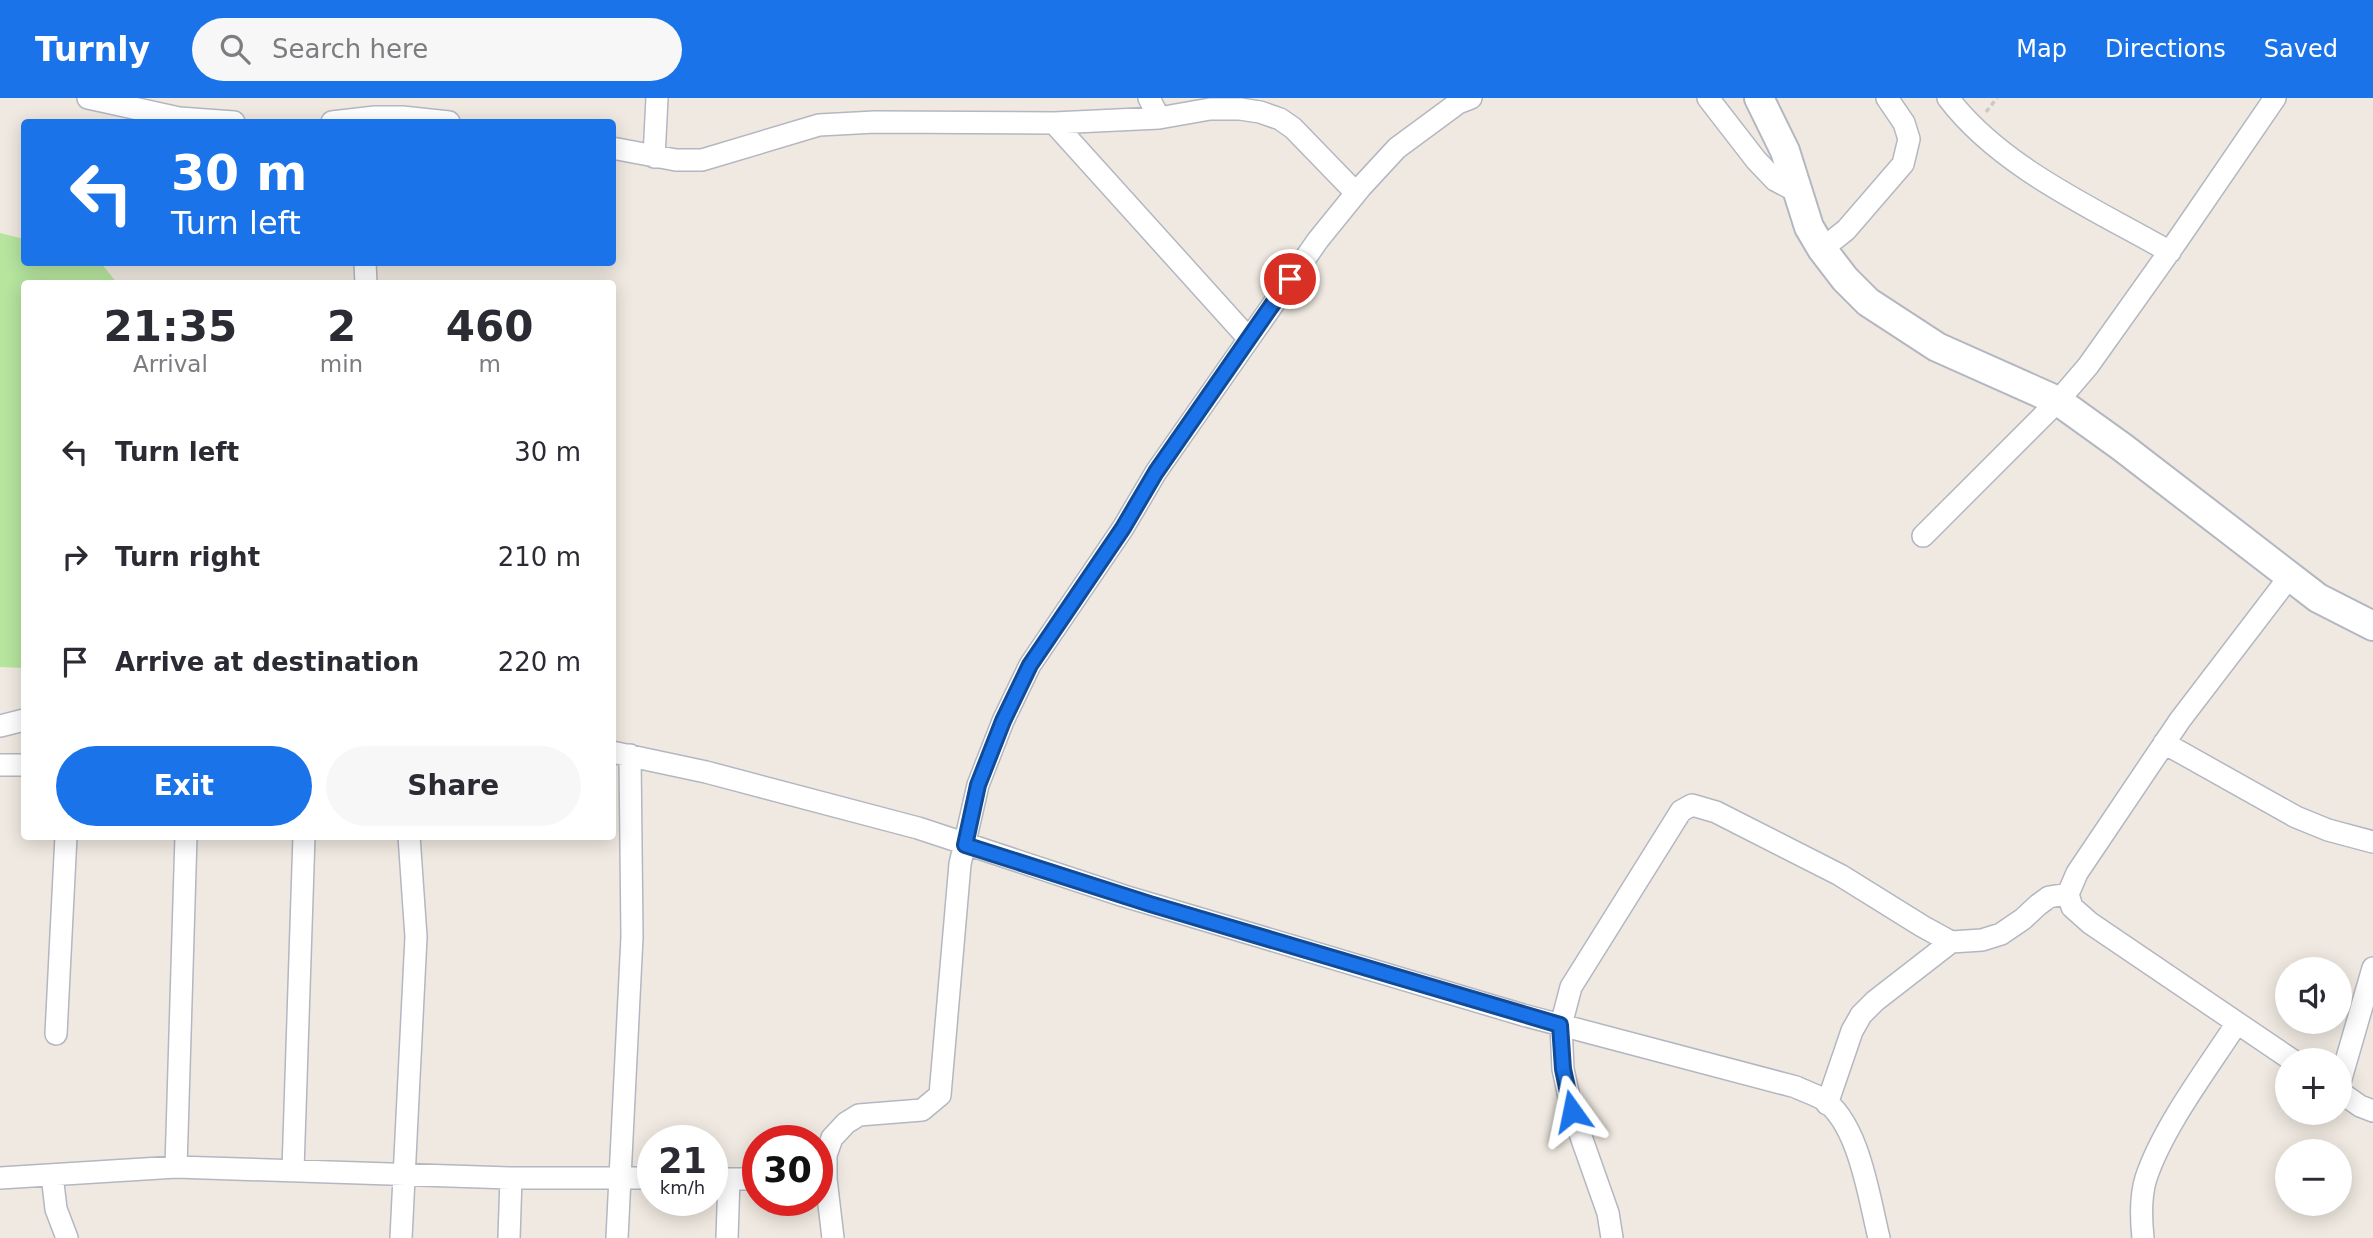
<!DOCTYPE html>
<meta charset="utf-8">
<style>
:root{--surface:#fff;--page:#f7f7f7;--text:#2b2b33;--muted:#7c7c81;--accent:#1a73e8}
body{margin:0;font-family:"DejaVu Sans",sans-serif;background:var(--page);color:var(--text);height:100vh;display:flex;flex-direction:column;font-size:26px;white-space:nowrap}
*{box-sizing:border-box;margin:0}
p{font-size:23px;color:var(--muted)}
.icon{flex:none;width:38px;height:38px;fill:none;stroke:currentColor;stroke-width:2;stroke-linecap:round;stroke-linejoin:round}
.map{position:relative;flex:1;overflow:hidden}
.drawer{position:absolute;left:21px;top:182px;width:595px;height:560px;display:flex;flex-direction:column;background:var(--surface);border-radius:7px;box-shadow:0 4px 18px #0003}
.drawer>*{flex:none}
.hud{position:absolute;left:21px;top:21px;width:595px;height:147px;border-radius:7px;box-shadow:0 4px 18px #0003;background:#1a73e8;color:#fff;overflow:hidden}
.tools{position:absolute;left:2275px;top:859px;display:grid;gap:14px}
.tools a{display:grid;place-items:center;width:77px;height:77px;border-radius:50%;background:var(--surface);box-shadow:0 4px 18px #0003;font-size:35px}
.speed{position:absolute;left:637px;top:1027px;display:flex;gap:14px;font-size:35px;font-weight:700;text-align:center}
.speed>*{display:grid;place-content:center;width:91px;height:91px;border-radius:50%;background:var(--surface);box-shadow:0 4px 18px #0003;line-height:1}
.speed small{font-size:18px;font-weight:400}
.speed .limit{border:10px solid #d22;background:#fff;color:#111}
.pin{position:absolute;display:grid;place-items:center;width:60px;height:60px;color:#fff;margin:-30px;border:4px solid #fff;border-radius:50%;box-shadow:0 2px 7px #0007}
.me{position:absolute;width:77px;margin:-38px;rotate:348deg;stroke-linejoin:round;filter:drop-shadow(0 0 5px #0008)}
.turn{display:flex;align-items:center;gap:24px;height:147px;padding:0 35px;font-size:32px}
.turn .icon{width:91px;height:91px;stroke-width:2.5}
.turn b{display:block;font-size:49px;line-height:60px}
.eta{display:flex;justify-content:space-evenly;align-items:center;height:119px;text-align:center}
.eta b{font-size:42px;font-weight:700;line-height:49px}
.primary-button{display:flex;gap:14px;margin-top:auto;padding:14px 35px}
.primary-button a{flex:1;height:80px;border-radius:42px;background:var(--accent);color:#fff;font-size:28px;font-weight:700;line-height:80px;text-align:center}
.primary-button a+a{background:var(--page);color:var(--text)}
ul{padding:0;list-style:none}
li{display:flex;align-items:center;gap:21px;height:105px;padding:0 35px}
li div{flex:1}
li b{display:block;font-size:26px}
li em{font-style:normal}
header{display:flex;align-items:center;gap:42px;box-sizing:border-box;height:98px;padding:0 35px;background:var(--accent);color:#fff}
header strong{font-size:33px}
nav{display:flex;gap:38px;margin-inline-start:auto;font-size:24px}
.search{width:490px;height:63px;background:var(--page);display:flex;align-items:center;gap:18px;box-sizing:border-box;padding:0 24px;border-radius:38px;color:var(--muted);font-size:26px}
.map>svg:first-child{display:block}
.green{fill:#b6e59e}
.lines{fill:none;stroke-linecap:round;stroke-linejoin:round}
.minor-casing{stroke:#b4b7c1;stroke-width:24}
.tertiary-casing{stroke:#b4b7c1;stroke-width:32}
.path{stroke:#c9c9c9;stroke-width:3.5;stroke-dasharray:5 3.5;stroke-linecap:butt}
.minor{stroke:#fff;stroke-width:21}
.tertiary{stroke:#fff;stroke-width:28}
.route-casing{stroke:#114b97;stroke-width:18}
.route{stroke:#1a73e8;stroke-width:12}
</style>
<header>
<strong>Turnly</strong>
<div class="search"><svg class="icon" aria-label="search" viewBox="0 0 24 24"><circle cx="10" cy="10" r="6"/><path d="M15 15l6 6"/></svg>Search here</div>
<nav><a>Map</a><a>Directions</a><a>Saved</a></nav>
</header>
<div class="map">
<svg width="2373" height="1140" viewBox="0 0 2373 1140">
<rect width="100%" height="100%" fill="#efe9e1"/>
<path class="green" d="M0,135l24,6v23l77,1 16,20 -93,1v384l-24,-1z"/>
<g class="lines">
<defs>
<path id="minor" d="M88,0l91,20 55,4
M1149,0l10,20
M1708,0l48,62 19,20 23,12
M1948,0c53,70 147,111 222,154
M332,24l43,-5h27l47,5
M1054,25l195,216
M612,50l64,12h26l117,-35 56,-3 179,1 105,-5 51,-9h30l20,3 20,7 13,9 63,65
M654,59l3,-59
M1822,151l24,-19 57,-66 6,-25 -5,-16 -17,-25
M365,164l1,22
M1923,438l135,-135 30,-35 89,-125 98,-143
M2290,478l-110,144 -103,153 -9,21 4,13 18,16 202,137
M0,628l24,-6
M2164,645l132,74 32,13 45,12
M612,654l94,20 212,56 206,68 399,119 273,72c8,4 17,7 25,11 38,23 48,100 58,140
M0,667h24
M56,936l10,-198
M2340,984l33,-114
M2340,994l20,14 13,5
M1827,1006l25,-73 9,-16 14,-14 76,-59 31,-2 19,-6 22,-15 15,-14 11,-8 19,-3
M176,1069l10,-331
M293,1072l11,-334
M52,1077l4,34 11,29
M0,1080l176,-11 335,11h142
M712,1081h46
M401,1140l15,-301 -7,-101
M509,1140l2,-60
M617,1140l15,-301 -2,-182
M727,1140l2,-59
M833,1140l-7,-59v-24l6,-17 14,-15 13,-8 63,-5 18,-15 20,-231 18,-79 25,-64 27,-56 93,-137 33,-56 162,-232 43,-53 36,-39 61,-45 13,-5
M1612,1140l-4,-25 -36,-102 -9,-42 -2,-44 10,-38 110,-176 11,-6 24,7 124,63 82,51 29,16
M2143,1140c-2,-19 -3,-41 3,-60 17,-51 61,-109 91,-155"/>
<path id="tertiary" d="M1759,0l26,53 24,76 13,22 23,30 23,23 69,45 121,54 64,46 196,151 55,28"/>
</defs>
<use href="#minor" class="minor-casing"/>
<use href="#tertiary" class="tertiary-casing"/>
<path class="path" d="M1986,14l11,-14"/>
<use href="#minor" class="minor"/>
<use href="#tertiary" class="tertiary"/>
</g>
<g class="lines">
<defs>
<path id="route" d="M1290,181l-134,193 -33,56 -93,137 -27,56 -25,64 -13,60 185,59 410,121 3,44 9,42"/>
</defs>
<use href="#route" class="route-casing"/>
<use href="#route" class="route"/>
</g>
</svg>
<div class="tools">
<a><svg class="icon" aria-label="sound" viewBox="0 0 24 24"><path d="M4 9h4l5-4v14l-5-4H4zM17 9q2 3 0 6"/></svg></a>
<a>+</a>
<a>−</a>
</div>
<div class="speed"><div>21<small>km/h</small></div><div class="limit">30</div></div>
<div class="pin" style="left:1290px;top:181px;background:#d93025"><svg class="icon" aria-label="arrive" viewBox="0 0 24 24"><path d="M6 21V4h12l-3 4 3 4H6"/></svg></div>
<svg class="me" style="left:1572px;top:1013px" viewBox="-20 -20 40 40"><path d="M0-17L14 15 0 8-14 15z" fill="#1a73e8" stroke="#fff" stroke-width="4"/></svg>
<div class="hud">
<div class="turn"><svg class="icon" aria-label="left" viewBox="0 0 24 24"><path d="M17 20v-9H6M10 6l-5 5 5 5"/></svg><div><b>30 m</b>Turn left</div></div>
</div>
<section class="drawer">
<div class="eta">
<div><b>21:35</b><p>Arrival</p></div>
<div><b>2</b><p>min</p></div>
<div><b>460</b><p>m</p></div>
</div>
<ul>
<li><svg class="icon" aria-label="left" viewBox="0 0 24 24"><path d="M17 20v-9H6M10 6l-5 5 5 5"/></svg><div><b>Turn left</b></div><em>30 m</em></li>
<li><svg class="icon" aria-label="right" viewBox="0 0 24 24"><path d="M7 20v-9h11M14 6l5 5-5 5"/></svg><div><b>Turn right</b></div><em>210 m</em></li>
<li><svg class="icon" aria-label="arrive" viewBox="0 0 24 24"><path d="M6 21V4h12l-3 4 3 4H6"/></svg><div><b>Arrive at destination</b></div><em>220 m</em></li>
</ul>
<div class="primary-button"><a>Exit</a><a>Share</a></div>
</section>
</div>
